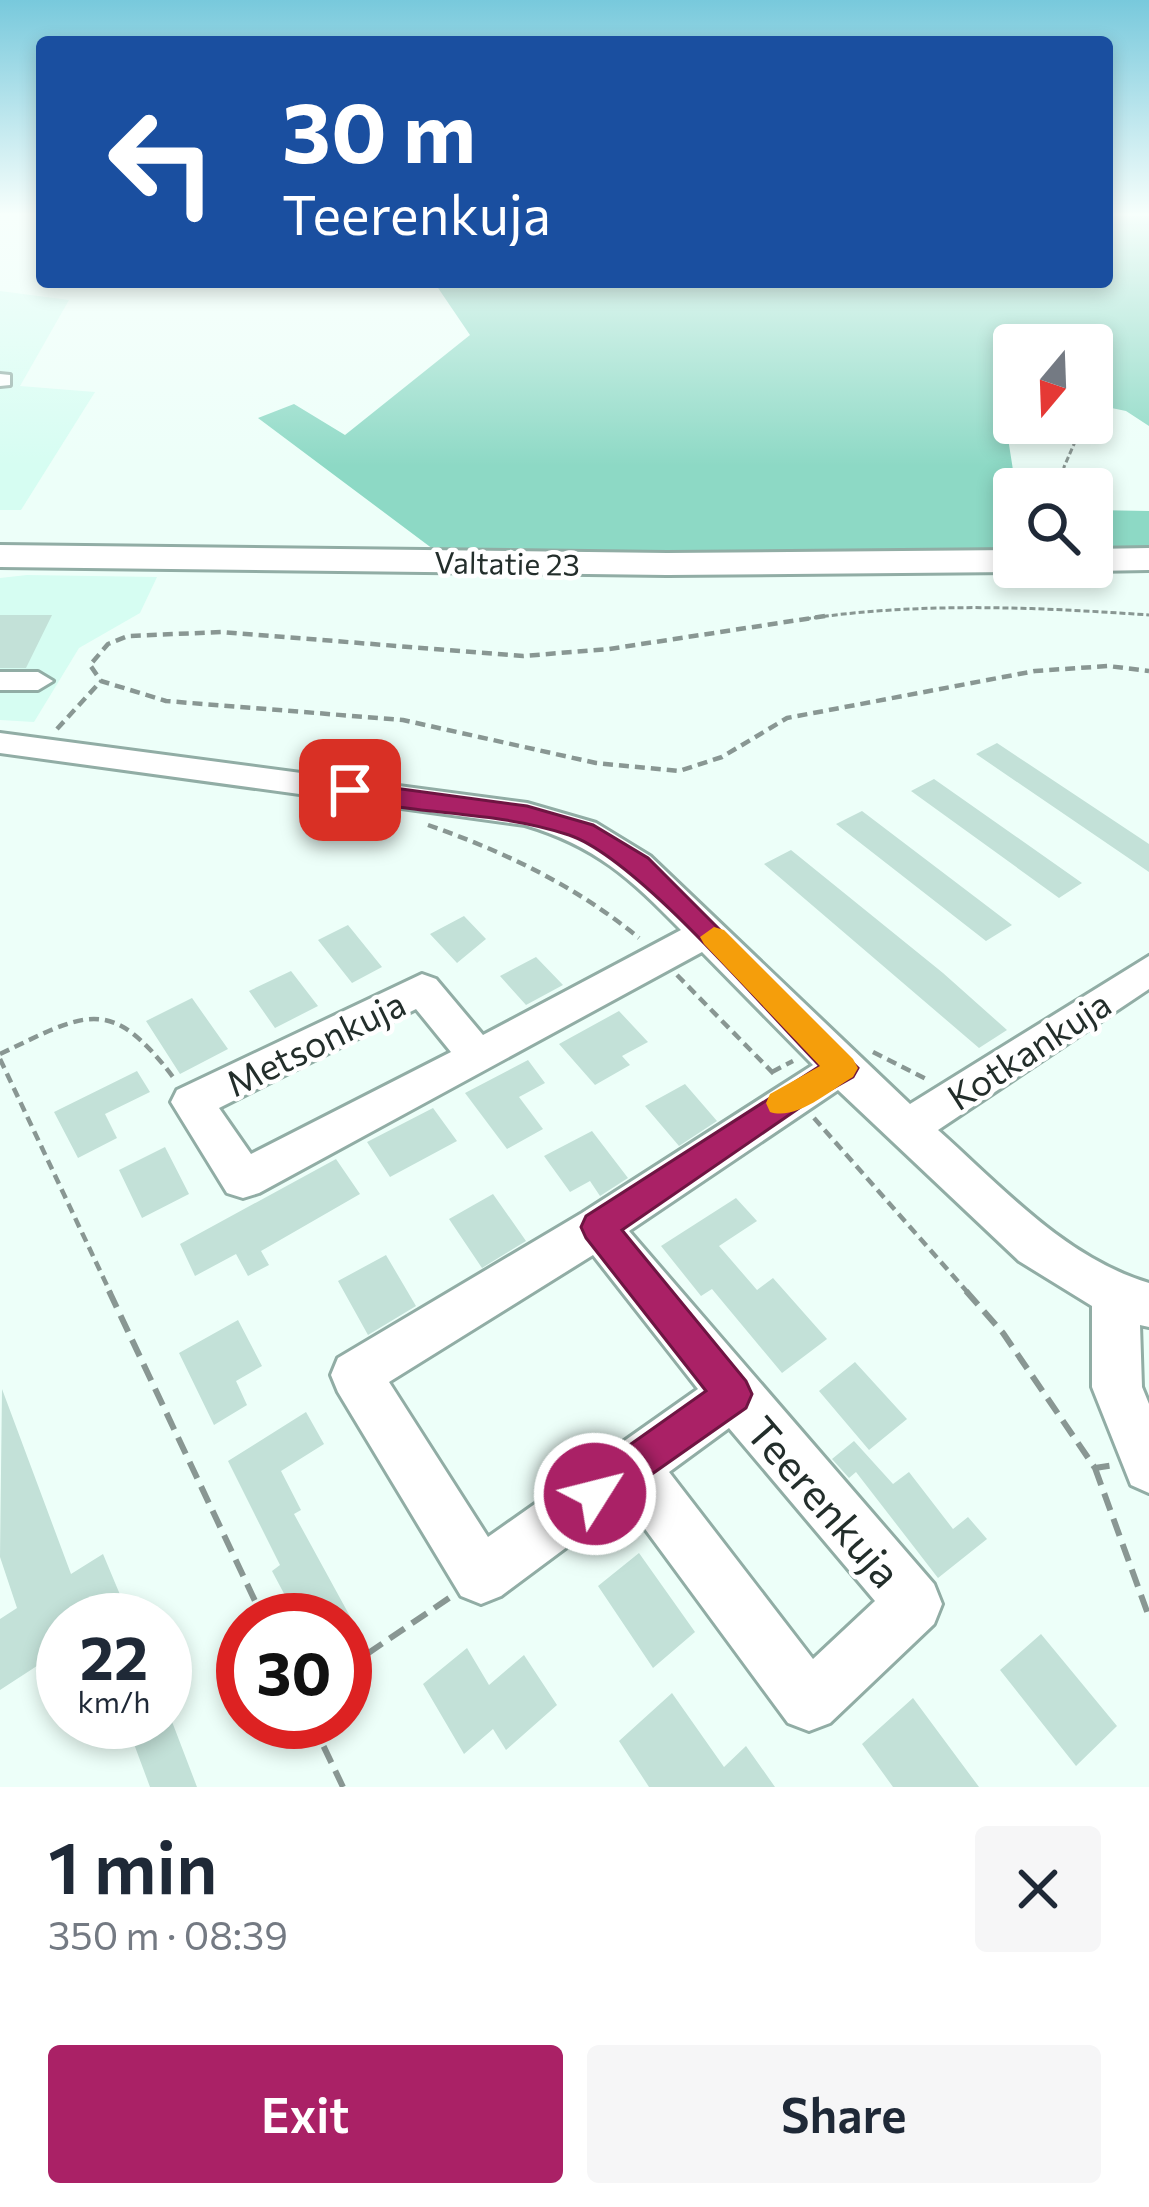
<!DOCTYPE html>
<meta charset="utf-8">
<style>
:root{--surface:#fff;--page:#f6f6f7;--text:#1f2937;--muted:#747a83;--accent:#aa2166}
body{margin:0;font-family:Commissioner,sans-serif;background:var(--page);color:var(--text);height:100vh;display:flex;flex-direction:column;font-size:45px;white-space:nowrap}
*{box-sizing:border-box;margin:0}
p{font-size:39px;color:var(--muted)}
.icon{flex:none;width:66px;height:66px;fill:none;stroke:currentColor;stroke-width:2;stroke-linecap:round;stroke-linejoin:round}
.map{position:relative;height:1787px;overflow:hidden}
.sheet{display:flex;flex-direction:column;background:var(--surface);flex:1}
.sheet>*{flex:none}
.banner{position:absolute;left:36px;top:36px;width:1077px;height:252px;border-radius:12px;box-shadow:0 6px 18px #0003;background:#1a4fa0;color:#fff;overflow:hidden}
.needle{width:78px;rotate:199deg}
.fabs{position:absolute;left:993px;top:324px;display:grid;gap:24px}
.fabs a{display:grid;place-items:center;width:120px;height:120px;border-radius:12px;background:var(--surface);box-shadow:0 6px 18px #0003;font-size:60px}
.speed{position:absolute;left:36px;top:1593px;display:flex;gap:24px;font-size:60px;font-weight:700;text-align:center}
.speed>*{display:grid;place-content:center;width:156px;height:156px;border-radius:50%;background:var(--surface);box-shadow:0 6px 18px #0003;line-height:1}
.speed small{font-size:30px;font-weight:400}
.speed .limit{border:18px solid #d22;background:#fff;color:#111}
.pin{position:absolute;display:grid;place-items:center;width:102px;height:102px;color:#fff;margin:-51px;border-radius:24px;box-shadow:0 6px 18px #0006}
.me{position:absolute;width:132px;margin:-66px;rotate:54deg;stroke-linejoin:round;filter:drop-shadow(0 0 9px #0008)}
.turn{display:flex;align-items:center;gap:42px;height:252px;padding:0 48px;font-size:54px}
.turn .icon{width:156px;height:156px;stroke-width:2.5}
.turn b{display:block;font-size:84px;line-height:102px}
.round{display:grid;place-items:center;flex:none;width:126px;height:126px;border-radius:12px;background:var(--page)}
.head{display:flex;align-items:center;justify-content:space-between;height:204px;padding:0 48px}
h1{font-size:72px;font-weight:600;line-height:90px}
.cta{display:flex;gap:24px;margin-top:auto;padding:24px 48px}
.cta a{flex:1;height:138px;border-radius:12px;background:var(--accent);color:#fff;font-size:48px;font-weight:600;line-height:138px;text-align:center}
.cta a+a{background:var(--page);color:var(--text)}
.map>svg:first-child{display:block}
.built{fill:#d6fdf2}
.green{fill:#8dd9c5}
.building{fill:#c3e1d8}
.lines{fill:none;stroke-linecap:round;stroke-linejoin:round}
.minor-casing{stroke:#91ada5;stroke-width:6}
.highway-casing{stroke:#91ada5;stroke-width:6}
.path-far2{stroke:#899793;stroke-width:3;stroke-dasharray:6 3;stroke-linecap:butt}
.path-far1{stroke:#899793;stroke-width:4.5;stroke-dasharray:10 6;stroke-linecap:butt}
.path{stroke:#899793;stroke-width:6;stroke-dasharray:18 9;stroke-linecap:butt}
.minor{fill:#fff;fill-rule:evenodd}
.highway{fill:#fff;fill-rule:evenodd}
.route{fill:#aa2166;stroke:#6e1542;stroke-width:3}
.slow{fill:#f59e0b}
.labels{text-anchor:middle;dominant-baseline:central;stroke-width:9;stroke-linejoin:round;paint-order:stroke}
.far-street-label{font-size:30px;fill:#232e2b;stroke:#fff}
.street-label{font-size:36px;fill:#232e2b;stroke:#fff}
.near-street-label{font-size:42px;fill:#232e2b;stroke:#fff}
</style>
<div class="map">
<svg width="1149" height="1787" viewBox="0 0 1149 1787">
<rect width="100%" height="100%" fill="#edfff9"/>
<path class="built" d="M0,291l69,9 -49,86 75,6 -74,118h-21z
M27,575l130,2 -17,36 -61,35 -45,74 -34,-2v-142z"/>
<path class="green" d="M1107,216h42v210l-23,-15 -34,-7v-59h-78v58l-10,10 12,76 -2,65 -577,-2 -179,-134 36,-14 51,31 125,-100 -36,-53h673z
M1092,510l57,1v42l-57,-5z"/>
<path class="building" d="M0,615h52l-26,53h-26z
M997,743l152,101v28l-173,-118z
M934,779l148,104 -23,15 -148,-107z
M862,811l150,114 -26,16 -150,-117z
M791,850l152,123 64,57 -28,18 -215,-184z
M464,916l22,23 -29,24 -27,-29z
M348,925l34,42 -30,16 -34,-43z
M536,957l27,28 -37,20 -26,-29z
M291,971l27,35 -43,22 -26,-37z
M192,998l36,51 -48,25 -34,-53z
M619,1011l29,31 -26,14 8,9 -35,20 -36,-41z
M528,1060l17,23 -26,14 24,32 -36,20 -42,-56z
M137,1071l13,21 -45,22 12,24 -39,20 -24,-46z
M685,1084l32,37 -38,25 -34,-40z
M433,1108l24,33 -67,36 -23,-35z
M592,1131l36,47 -28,18 -10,-15 -20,11 -26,-36z
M165,1147l24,47 -47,24 -23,-48z
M336,1159l24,35 -99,57 8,14 -21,11 -12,-22 -41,22 -15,-32z
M493,1194l33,47 -44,27 -33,-49z
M736,1198l21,23 -38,25 38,44 16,-12 54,61 -45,34 -70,-84 -11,7 -40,-50z
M386,1255l30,51 -48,29 -30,-54z
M238,1320l24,46 -26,15 11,24 -33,20 -35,-72z
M855,1362l52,57 -38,31 -50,-59z
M2,1389l69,185 32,-20 23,55 -18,11h-45v29l-63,41v-71l17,-11 -17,-51z
M306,1412l18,32 -43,27 20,39 -7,4 58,106h-54l-26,-49 8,-6 -52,-104z
M854,1441l39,43 16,-12 44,57 15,-12 19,22 -49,39 -82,-106 -7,6 -17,-19z
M639,1553l56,79 -42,36 -55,-82z
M1041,1634l76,92 -41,40 -76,-96z
M467,1648l22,37 35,-30 33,50 -51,45 -13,-21 -29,25 -41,-70z
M672,1693l52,74 22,-21 29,41h-126l-30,-46z
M913,1698l66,89h-86l-31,-43z
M171,1719l26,68h-47l-16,-43z"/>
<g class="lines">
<defs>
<path id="minor" d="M0,374l10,1v10l-10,1z
M0,672h38l15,9 -15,9h-38z
M0,733l527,70 69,20 54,33 260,248 239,-148v33l-211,141c63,56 127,128 211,153v44l-9,-2 2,62 7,17v89l-18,-8 -39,-98v-81l-73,-45 -181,-171 -209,141 305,353 8,20 -8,20 -104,99 -21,8 -21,-8 -162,-220 -125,93 -20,8 -20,-8 -123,-204 -7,-17 7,-17 244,-145 231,-148 -111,-113 -443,241 -16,5 -16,-5 -56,-91 6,-12 245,-116 14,5 47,56 198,-105c-51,-52 -85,-84 -156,-105l-525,-72zM416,1009l35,43 -200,102 -32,-46zM593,1255l105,134 -210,148 -99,-155zM729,1428l146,173 -62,58 -144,-187z"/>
<path id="highway" d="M0,545l667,8 347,-3v17h15l-15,5 -347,3 -667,-8z
M1149,548v22l-57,1 -14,-4h14v-18z"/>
</defs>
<use href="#minor" class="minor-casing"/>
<use href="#highway" class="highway-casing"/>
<path class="path-far2" d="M1064,489v-22l14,-32
M805,619c113,-17 230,-12 344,-4"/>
<path class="path-far1" d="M825,616l-216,33 -86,7 -302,-24 -93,4 -20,8 -18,21 11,16 65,20 237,19 193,43 83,8 43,-14 65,-39 248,-47 73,-5 41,5
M57,729l44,-48
M428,825c77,27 148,61 211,113
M677,975l97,99
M873,1052l55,28
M0,1054c86,-41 110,-60 173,23
M0,1059l111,235
M772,1072l21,-11
M814,1118l155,176"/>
<path class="path" d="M109,1291l155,329
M966,1291l37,42 92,135 19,-3
M1095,1468l54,149
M345,1669l107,-73
M312,1722l31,65"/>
<use href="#minor" class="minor"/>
<use href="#highway" class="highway"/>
</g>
<linearGradient id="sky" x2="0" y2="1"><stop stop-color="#78c9dc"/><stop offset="0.46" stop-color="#f7fffc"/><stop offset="1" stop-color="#f7fffc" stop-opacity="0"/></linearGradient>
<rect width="1149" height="466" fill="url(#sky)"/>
<path class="route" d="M350,782l177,24 66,19 55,33 210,210 -5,9 -48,27 -183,126 124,151 6,13 -6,14 -151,106 -15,-5 -6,-15 6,-14 126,-89 -120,-153 -5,-11 5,-11 234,-150c-56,-57 -183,-208 -251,-231 -74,-25 -154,-19 -228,-39l-4,-6z"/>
<path class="slow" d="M714,927l10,3 129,129 5,9 -5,9c-22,13 -57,44 -83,35l-4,-9 4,-9 50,-28 -116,-122 -4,-7z"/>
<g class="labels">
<g class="far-street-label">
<text transform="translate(507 562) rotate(1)">Valtatie 23</text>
</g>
<g class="street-label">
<text transform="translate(315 1042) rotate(-26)">Metsonkuja</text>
<text transform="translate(1028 1049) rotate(-33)">Kotkankuja</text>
</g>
<g class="near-street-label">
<text transform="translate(825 1501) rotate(49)">Teerenkuja</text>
</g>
</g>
</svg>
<div class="fabs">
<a><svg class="needle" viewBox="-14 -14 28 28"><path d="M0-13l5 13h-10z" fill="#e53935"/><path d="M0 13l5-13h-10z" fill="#747a83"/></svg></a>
<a><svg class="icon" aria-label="search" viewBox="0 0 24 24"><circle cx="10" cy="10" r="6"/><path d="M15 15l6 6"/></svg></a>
</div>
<div class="speed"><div>22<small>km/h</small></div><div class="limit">30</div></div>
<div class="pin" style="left:350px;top:790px;background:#d93025"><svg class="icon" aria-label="arrive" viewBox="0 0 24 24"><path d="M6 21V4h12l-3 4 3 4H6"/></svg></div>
<svg class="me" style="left:595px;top:1494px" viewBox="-20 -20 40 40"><circle r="17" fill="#aa2166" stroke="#fff" stroke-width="3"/><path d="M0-11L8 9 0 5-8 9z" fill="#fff"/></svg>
<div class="banner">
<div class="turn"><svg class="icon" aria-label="left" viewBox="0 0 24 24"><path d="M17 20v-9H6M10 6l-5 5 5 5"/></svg><div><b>30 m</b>Teerenkuja</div></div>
</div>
</div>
<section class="sheet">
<div class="head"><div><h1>1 min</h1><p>350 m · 08:39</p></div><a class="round"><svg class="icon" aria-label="close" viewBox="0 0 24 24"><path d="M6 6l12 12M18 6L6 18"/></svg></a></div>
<div class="cta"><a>Exit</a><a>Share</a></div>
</section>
